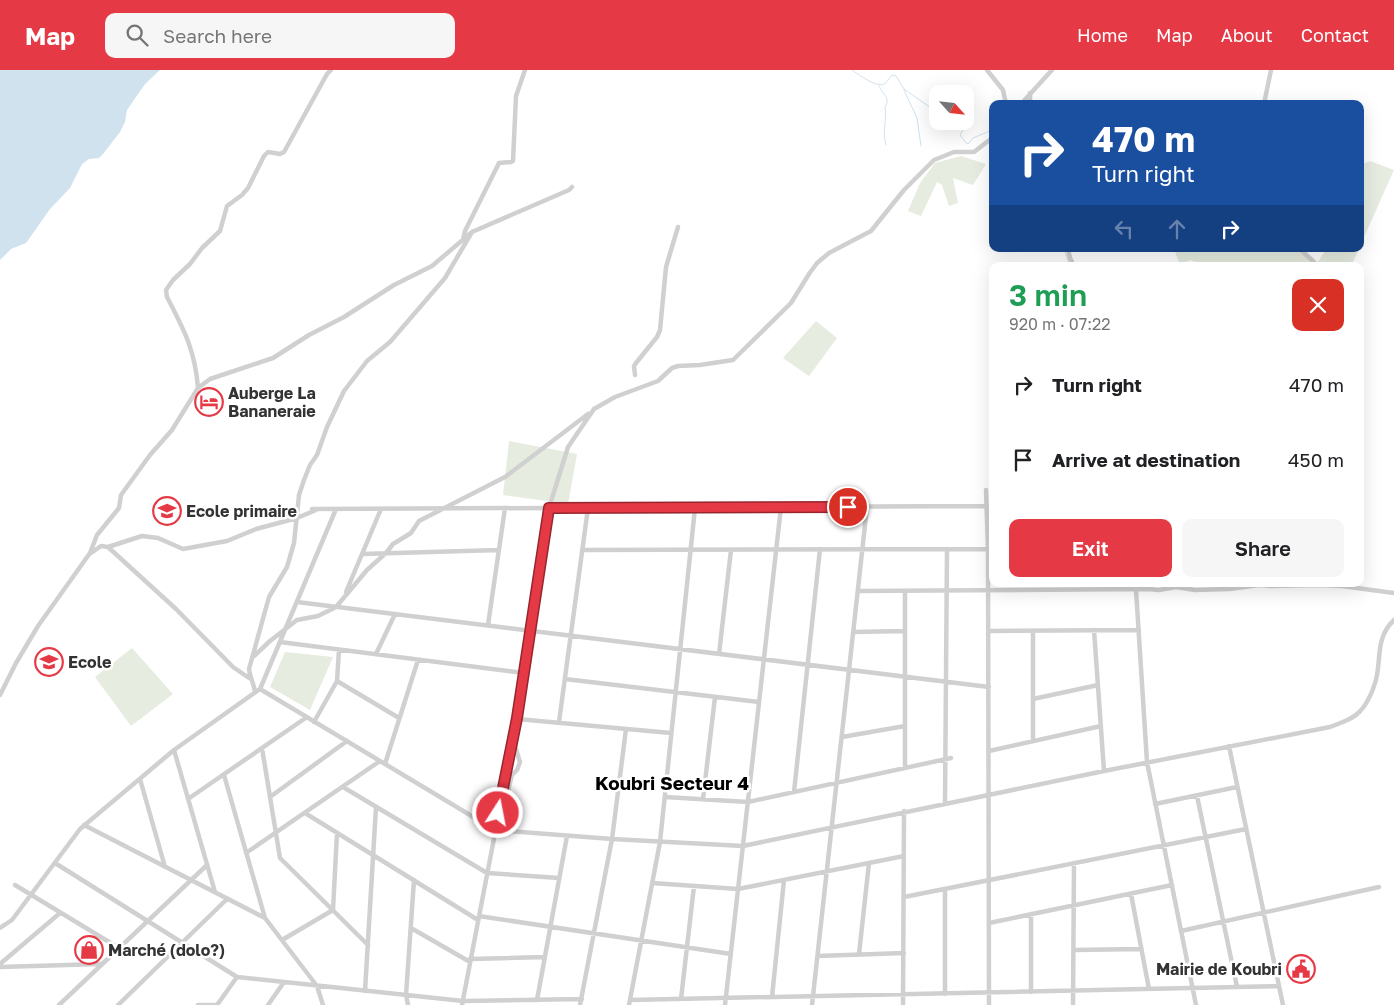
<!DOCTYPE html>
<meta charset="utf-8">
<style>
:root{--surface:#fff;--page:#f6f6f6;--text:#202124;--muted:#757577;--accent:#e63946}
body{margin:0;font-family:"Golos Text",sans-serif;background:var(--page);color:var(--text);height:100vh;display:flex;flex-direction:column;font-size:19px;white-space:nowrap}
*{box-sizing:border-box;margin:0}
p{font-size:16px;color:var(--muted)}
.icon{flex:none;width:28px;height:28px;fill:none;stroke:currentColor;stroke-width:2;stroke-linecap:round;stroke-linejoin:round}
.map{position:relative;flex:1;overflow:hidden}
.side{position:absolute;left:989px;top:192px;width:375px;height:325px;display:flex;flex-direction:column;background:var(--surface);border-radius:10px;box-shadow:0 5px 20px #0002}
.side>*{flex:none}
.top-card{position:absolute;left:989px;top:30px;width:375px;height:152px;border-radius:10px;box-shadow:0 5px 20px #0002;background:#1a4fa0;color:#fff;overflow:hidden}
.needle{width:32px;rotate:117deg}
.buttons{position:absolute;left:929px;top:15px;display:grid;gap:10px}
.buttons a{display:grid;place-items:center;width:45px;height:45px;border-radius:10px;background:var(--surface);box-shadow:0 5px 20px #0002;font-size:25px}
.pin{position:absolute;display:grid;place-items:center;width:42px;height:42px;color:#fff;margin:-21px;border:2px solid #fff;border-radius:50%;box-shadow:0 1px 5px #0007}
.me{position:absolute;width:55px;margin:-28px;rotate:11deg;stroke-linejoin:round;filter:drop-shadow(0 0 4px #0008)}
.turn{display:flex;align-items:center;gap:18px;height:105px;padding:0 20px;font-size:22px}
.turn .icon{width:65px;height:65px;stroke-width:2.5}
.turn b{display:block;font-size:35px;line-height:42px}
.lanes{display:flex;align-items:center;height:48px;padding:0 20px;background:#0003;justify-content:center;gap:25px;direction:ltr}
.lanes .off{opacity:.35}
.round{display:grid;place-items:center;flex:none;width:52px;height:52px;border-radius:10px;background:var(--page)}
.overview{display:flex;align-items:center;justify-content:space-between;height:85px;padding:0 20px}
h1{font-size:30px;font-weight:600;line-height:38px;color:#1e9e55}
.action{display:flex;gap:10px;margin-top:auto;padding:10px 20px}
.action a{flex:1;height:58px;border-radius:10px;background:var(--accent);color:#fff;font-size:20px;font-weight:600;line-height:58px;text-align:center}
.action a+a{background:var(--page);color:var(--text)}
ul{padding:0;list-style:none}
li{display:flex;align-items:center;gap:15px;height:75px;padding:0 20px}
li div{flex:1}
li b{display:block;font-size:19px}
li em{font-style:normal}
header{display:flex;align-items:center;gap:30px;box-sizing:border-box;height:70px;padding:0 25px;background:var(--accent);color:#fff}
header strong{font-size:24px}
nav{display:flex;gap:28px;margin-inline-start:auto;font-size:18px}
.search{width:350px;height:45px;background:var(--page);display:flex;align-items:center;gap:12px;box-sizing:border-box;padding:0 18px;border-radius:10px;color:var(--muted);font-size:19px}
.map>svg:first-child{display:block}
.green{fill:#e6ecdf}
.water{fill:#cfe2ee}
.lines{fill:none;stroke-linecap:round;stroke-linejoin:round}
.stream{stroke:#cfe2ee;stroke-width:1}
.street{stroke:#d0d0d0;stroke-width:4.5}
.route-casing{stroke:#96252e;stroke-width:12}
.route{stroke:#e63946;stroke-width:9}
.labels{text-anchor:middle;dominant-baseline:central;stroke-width:5;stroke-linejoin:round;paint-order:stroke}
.poi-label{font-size:16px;font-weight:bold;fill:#333;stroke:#fff;text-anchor:start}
.quarter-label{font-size:19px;font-weight:bold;fill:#000;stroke:#fff}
</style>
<header>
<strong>Map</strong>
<div class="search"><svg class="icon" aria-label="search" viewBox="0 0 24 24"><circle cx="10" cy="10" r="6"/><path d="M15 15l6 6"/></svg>Search here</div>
<nav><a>Home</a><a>Map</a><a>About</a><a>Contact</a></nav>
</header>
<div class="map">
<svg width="1394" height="935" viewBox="0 0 1394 935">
<rect width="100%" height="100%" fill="#fff"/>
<path class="green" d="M961,86l25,8 -13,21 -20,-7 5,25 -9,3 -7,-21 -5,-3 -16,34 -13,-5 12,-28 15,-20z
M1370,91l24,9 -34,76v-81z
M1174,179h126l16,16 10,-16h33l-8,17h-144l-17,-6 -10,5z
M816,251l21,17 -28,38 -26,-18z
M509,371l68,13 -9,50 -65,-9z
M132,578l41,46 -42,32 -36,-49z
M285,582l48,5 -23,53 -40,-23z"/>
<path class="water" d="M0,0h160l-15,14 -18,26 -2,12 -5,10 -17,22 -4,4 -10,1 -7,5 -12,24 -20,21 -24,34 -15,6 -11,11z"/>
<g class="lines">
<path class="stream" d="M852,0c6,4 24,18 32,14 3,-1 5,-6 8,-9l4,1 8,13 34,24
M879,16c4,9 12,12 6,21 2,13 -3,25 1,38
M904,20l13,28 4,28
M962,51l2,7 -4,7 6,8 2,1 5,-6 19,-8
M1064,179l6,17"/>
<path class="street" d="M987,0l16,20 3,14
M1030,23v11
M1021,34l31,-34
M1264,34l7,-34
M463,170l2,-9 34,-68 12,-1 2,-1 3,-65 9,-26
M1068,179l2,9 4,8
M1300,179l14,13 2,4
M635,305l-1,-9 2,-3 21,-26 3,-7 6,-63 12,-40
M198,318c-3,-38 -14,-58 -31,-91l-1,-7 7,-10 17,-16 12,-16 18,-17 7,-25 15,-11 6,-7 16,-32 4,-4 12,2 4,-2 43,-78 4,-4
M986,420l2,59 1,456
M312,439l675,-3
M108,477l34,-11 16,2 25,11 44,-8 29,-12 41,-11 19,-8
M582,480l406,-1
M91,483l10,-7 7,1 68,62 57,58 16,11
M362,484l137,-4
M1136,520l11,172 49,243
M858,521l290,-2 11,1 17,-3 19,3 34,-1 30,-4 12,1 48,-1 23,1 52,7
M905,521v177
M346,522l35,-83
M297,532l692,85
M488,555l17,-117
M1094,560l10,141
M988,561l151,-1
M853,562l52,-1
M280,572l244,31
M376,584l19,-40
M719,584l12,-104
M254,586l16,-15 27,-21 21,-4 18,-9 31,-37 19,-17 7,-9 18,-11 8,-12 86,-44 83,-63
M565,609l194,23
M337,611l62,37
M260,619l235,141 117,9 131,7 361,-75 226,-44c10,-4 24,-8 31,-17 5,-5 11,-17 13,-24 9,-22 -1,-46 20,-66
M255,622c-1,-9 -5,-13 -6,-23l20,-72 18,-30 7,-24 5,-48 5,-15 6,-15 7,-10 10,-28 17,-36 23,-30 23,-19 55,-64 27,-46 97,-42 3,-3
M0,625l16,-32 22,-37 52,-73 7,-18 22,-27 2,-13 29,-40 22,-25 26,-42 12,-9 63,-21 36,-23 35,-18 50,-32 38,-19 40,-34
M1033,629l65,-14
M517,649l154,14
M314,652l23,-41 2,-31
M559,652l29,-214
M842,667l63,-11
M1033,671v-110
M1229,676l54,259
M262,678l18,110 88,87
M174,680l41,142
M989,681l112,-25
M385,694l33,-104
M224,705l41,143 52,68 6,19
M140,709l25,88
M343,717l144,86 72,5
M794,722l26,-243
M1197,726l40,191
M270,727l77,-56
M665,727l83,5 203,-44
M188,729l119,-82
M703,729l12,-102
M945,733l2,-254
M1155,734l82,-17
M501,737l6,-12 5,-20 5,-5 3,-8 -7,-22
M305,743l173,107
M84,755l181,93
M246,783l134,-92
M55,793l182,114 226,24 119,-2
M652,813l86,6 166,-33
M15,815l104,63
M945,819v105
M1131,824l18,95
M904,827l342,-68
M1031,844v78
M479,846l252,38
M989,853l183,-38
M0,858l12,-8 68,-91 94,-79 86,-61 76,-180
M411,858l59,34
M1181,861l198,-44
M282,870l51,-30 4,-77
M1074,880l67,-1
M859,884l10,-91
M818,886l86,-3
M470,889l75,-2
M0,894l60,-51
M0,897l101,-3
M365,921l11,-184
M772,927l12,-117
M681,929l13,-113
M537,930l30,-164
M630,930l649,-14
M59,935l148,-140
M118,935l109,-106
M198,935h19
M217,935l20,-28
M268,935l16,-23
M408,935l-2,-10 8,-115
M462,935l55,-286 32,-211 19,-61 26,-38 21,-12 43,-16 14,-13 6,-2 22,-1 33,-5 58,-57 18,-29 8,-11 12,-10 42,-22 33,-41 30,-30 20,-8h20l18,-14
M580,935l32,-166 14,-110
M629,935l31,-163 35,-334
M725,935l56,-498
M812,935l55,-498
M903,935l1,-194
M1073,935l1,-142"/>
</g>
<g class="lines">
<defs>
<path id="route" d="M498,743l19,-95 32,-210 299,-1"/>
</defs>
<use href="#route" class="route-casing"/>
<use href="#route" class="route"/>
</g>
<defs>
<symbol id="hotel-ring" viewBox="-11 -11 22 22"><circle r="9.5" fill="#fff" stroke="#e63946" stroke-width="1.5"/><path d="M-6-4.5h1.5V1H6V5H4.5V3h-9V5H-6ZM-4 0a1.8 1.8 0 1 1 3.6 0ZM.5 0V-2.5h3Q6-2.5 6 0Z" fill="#e63946"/></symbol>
<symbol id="school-ring" viewBox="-11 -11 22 22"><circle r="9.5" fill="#fff" stroke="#e63946" stroke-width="1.5"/><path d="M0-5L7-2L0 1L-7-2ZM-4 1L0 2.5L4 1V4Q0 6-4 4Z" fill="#e63946"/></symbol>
<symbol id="shop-ring" viewBox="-11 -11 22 22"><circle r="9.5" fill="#fff" stroke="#e63946" stroke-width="1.5"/><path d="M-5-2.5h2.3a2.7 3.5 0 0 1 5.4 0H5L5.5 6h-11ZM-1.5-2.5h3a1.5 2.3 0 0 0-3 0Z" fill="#e63946"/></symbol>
<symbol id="civic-ring" viewBox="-11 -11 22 22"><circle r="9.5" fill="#fff" stroke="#e63946" stroke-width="1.5"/><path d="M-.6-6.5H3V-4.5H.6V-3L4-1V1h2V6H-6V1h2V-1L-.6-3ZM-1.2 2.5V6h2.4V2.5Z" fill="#e63946"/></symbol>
</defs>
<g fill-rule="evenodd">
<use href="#hotel-ring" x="193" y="316" width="32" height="32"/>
<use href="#school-ring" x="151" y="425" width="32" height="32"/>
<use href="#school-ring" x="33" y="576" width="32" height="32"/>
<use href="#shop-ring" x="73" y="864" width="32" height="32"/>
<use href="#civic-ring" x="1285" y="883" width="32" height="32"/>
</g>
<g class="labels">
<g class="poi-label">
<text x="228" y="323">Auberge La<tspan x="228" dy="18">Bananeraie</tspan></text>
<text x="186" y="441">Ecole primaire</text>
<text x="68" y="592">Ecole</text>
<text x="108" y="880">Marché (dolo?)</text>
<text x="1282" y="899" text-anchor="end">Mairie de Koubri</text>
</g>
<g class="quarter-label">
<text x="672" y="712">Koubri Secteur 4</text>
</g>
</g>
</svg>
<div class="buttons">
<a><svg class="needle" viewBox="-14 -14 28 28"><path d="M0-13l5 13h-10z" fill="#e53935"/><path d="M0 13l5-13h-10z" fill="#757577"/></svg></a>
</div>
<div class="pin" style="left:848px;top:437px;background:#d93025"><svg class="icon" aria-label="arrive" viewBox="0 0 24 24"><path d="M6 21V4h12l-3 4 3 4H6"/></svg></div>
<svg class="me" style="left:498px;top:743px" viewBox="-20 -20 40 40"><circle r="17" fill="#e63946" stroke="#fff" stroke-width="3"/><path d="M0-11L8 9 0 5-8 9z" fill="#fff"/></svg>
<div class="top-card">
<div class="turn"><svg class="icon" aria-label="right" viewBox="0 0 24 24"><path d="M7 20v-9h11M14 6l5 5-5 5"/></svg><div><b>470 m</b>Turn right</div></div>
<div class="lanes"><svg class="icon off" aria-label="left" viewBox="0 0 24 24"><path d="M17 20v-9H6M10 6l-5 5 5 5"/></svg><svg class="icon off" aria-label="ahead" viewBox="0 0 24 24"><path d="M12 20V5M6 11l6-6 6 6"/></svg><svg class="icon" aria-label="right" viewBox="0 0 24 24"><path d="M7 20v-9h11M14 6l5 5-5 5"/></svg></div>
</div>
<section class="side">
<div class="overview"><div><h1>3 min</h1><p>920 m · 07:22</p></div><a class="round" style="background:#d93025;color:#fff"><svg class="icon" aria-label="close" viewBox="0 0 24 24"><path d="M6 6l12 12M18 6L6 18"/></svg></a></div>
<ul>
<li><svg class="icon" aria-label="right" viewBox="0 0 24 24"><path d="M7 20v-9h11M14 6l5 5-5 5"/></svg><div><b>Turn right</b></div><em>470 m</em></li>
<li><svg class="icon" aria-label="arrive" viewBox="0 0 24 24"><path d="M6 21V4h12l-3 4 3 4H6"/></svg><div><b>Arrive at destination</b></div><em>450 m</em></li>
</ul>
<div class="action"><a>Exit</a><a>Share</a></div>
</section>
</div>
